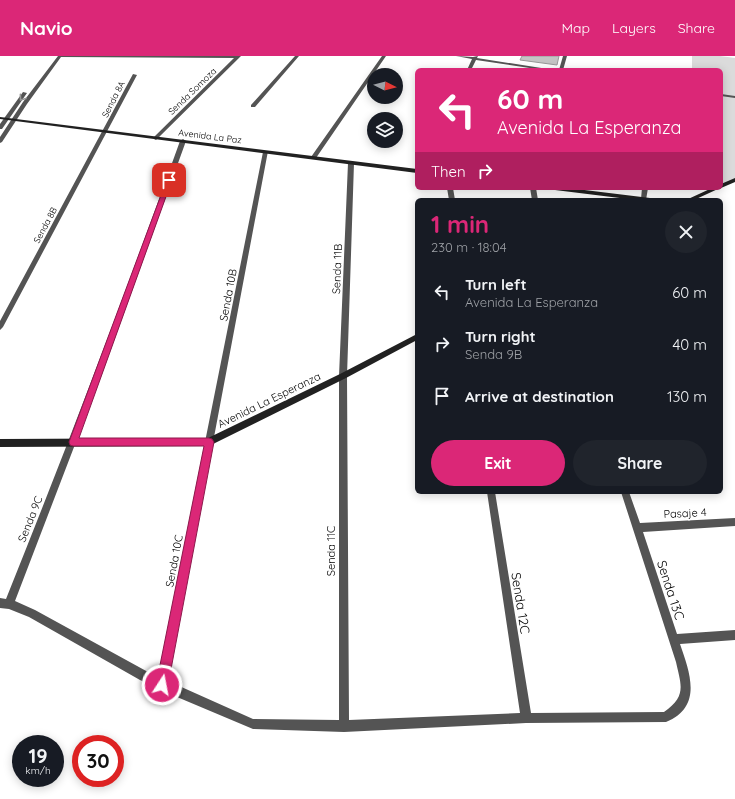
<!DOCTYPE html>
<meta charset="utf-8">
<style>
:root{--surface:#171b24;--page:#20242c;--text:#f1f3f6;--muted:#9ea1a6;--accent:#db2777}
body{margin:0;font-family:Quicksand,sans-serif;background:var(--page);color:var(--text);height:100vh;display:flex;flex-direction:column;font-size:15px;white-space:nowrap}
*{box-sizing:border-box;margin:0}
p{font-size:13px;color:var(--muted)}
.icon{flex:none;width:22px;height:22px;fill:none;stroke:currentColor;stroke-width:2;stroke-linecap:round;stroke-linejoin:round}
.map{position:relative;flex:1;overflow:hidden}
.drawer{position:absolute;left:415px;top:142px;width:308px;height:296px;display:flex;flex-direction:column;background:var(--surface);border-radius:6px;box-shadow:0 2px 10px #0003}
.drawer>*{flex:none}
.hud{position:absolute;left:415px;top:12px;width:308px;height:122px;border-radius:6px;box-shadow:0 2px 10px #0003;background:#db2777;color:#fff;overflow:hidden}
.needle{width:26px;rotate:96deg}
.tools{position:absolute;left:367px;top:12px;display:grid;gap:8px}
.tools a{display:grid;place-items:center;width:36px;height:36px;border-radius:50%;background:var(--surface);box-shadow:0 2px 10px #0003;font-size:20px}
.speed{position:absolute;left:12px;top:679px;display:flex;gap:8px;font-size:20px;font-weight:700;text-align:center}
.speed>*{display:grid;place-content:center;width:52px;height:52px;border-radius:50%;background:var(--surface);box-shadow:0 2px 10px #0003;line-height:1}
.speed small{font-size:10px;font-weight:400}
.speed .limit{border:6px solid #d22;background:#fff;color:#111}
.pin{position:absolute;display:grid;place-items:center;width:34px;height:34px;color:#fff;margin:-17px;border-radius:8px;box-shadow:0 2px 6px #0006}
.me{position:absolute;width:44px;margin:-22px;rotate:11deg;stroke-linejoin:round;filter:drop-shadow(0 0 3px #0008)}
.turn{display:flex;align-items:center;gap:14px;height:84px;padding:0 16px;font-size:18px}
.turn .icon{width:52px;height:52px;stroke-width:2.5}
.turn b{display:block;font-size:28px;line-height:34px}
.then{display:flex;align-items:center;height:38px;padding:0 16px;background:#0003;gap:8px;font-size:15px}
.round{display:grid;place-items:center;flex:none;width:42px;height:42px;border-radius:21px;background:var(--page)}
.headline{display:flex;align-items:center;justify-content:space-between;height:68px;padding:0 16px}
h1{font-size:24px;font-weight:700;line-height:30px;color:var(--accent)}
.action{display:flex;gap:8px;margin-top:auto;padding:8px 16px}
.action a{flex:1;height:46px;border-radius:24px;background:var(--accent);color:#fff;font-size:16px;font-weight:700;line-height:46px;text-align:center}
.action a+a{background:var(--page);color:var(--text)}
ul{padding:0;list-style:none}
li{display:flex;align-items:center;gap:12px;height:52px;padding:0 16px}
li div{flex:1}
li b{display:block;font-size:15px}
li em{font-style:normal}
header{display:flex;align-items:center;gap:24px;box-sizing:border-box;height:56px;padding:0 20px;background:var(--accent);color:#fff}
header strong{font-size:19px}
nav{display:flex;gap:22px;margin-inline-start:auto;font-size:14px}
.map>svg:first-child{display:block}
.green{fill:#dbdbdb}
.building{fill:#c4c4c4;stroke:#989898}
.lines{fill:none;stroke-linecap:round;stroke-linejoin:round}
.street{fill:#545454;fill-rule:evenodd}
.secondary{fill:#212121;fill-rule:evenodd}
.oneway{stroke:#989898}
.route{fill:#db2777;stroke:#8e194d}
.labels{text-anchor:middle;dominant-baseline:central;stroke-width:3;stroke-linejoin:round;paint-order:stroke}
.far-street-label{font-size:9px;fill:#000;stroke:#fff}
.street-label{font-size:11px;fill:#000;stroke:#fff}
.near-street-label{font-size:13px;fill:#000;stroke:#fff}
</style>
<header>
<strong>Navio</strong>
<nav><a>Map</a><a>Layers</a><a>Share</a></nav>
</header>
<div class="map">
<svg width="735" height="743" viewBox="0 0 735 743">
<rect width="100%" height="100%" fill="#fff"/>
<path class="green" d="M692,0h28l15,2v122l-12,5 -2,-23v-92h-29z"/>
<path class="building" d="M522,0h37l-2,9 -37,-5z"/>
<g class="lines">
<path class="street" d="M58,0h183l-85,84 -2,-1v-2l80,-79 -173,-1 -34,47 -25,38 -2,1v-6l23,-35z
M295,0h4l-44,51h-4v-2z
M382,0h4l-70,102h-4l-1,-1z
M456,0l17,1 5,-1 -1,2 77,12h-11l-67,-10 -5,10h-4l5,-11z
M563,0h4l-4,14h-4z
M133,18l4,1 -134,252 -3,3v-9z
M23,36l4,1 -25,36h-2v-5z
M721,38l14,2v2l-14,-2z
M183,83l3,2 -84,233 -87,227 20,9 113,62 10,5 105,-525 5,-1 -100,530 85,38 86,1v-344l9,-213 3,-2 3,2 -7,213 2,344 171,-7 -33,-221h8l36,221 133,-1c23,-16 17,-27 12,-50l-55,-170h8l11,31 95,-5v8l-92,6 34,102 58,-4v10l-55,4c10,29 23,63 -14,78l-140,1 -182,9 -91,-3 -95,-40 -18,-9 -111,-63 -20,-8 -9,-1v-10l6,1c61,-152 119,-304 174,-458z
M447,132h6l2,12h-6z
M530,132h6l2,12h-6z
M642,132h6l-2,12 -5,-1z"/>
<path class="secondary" d="M0,61l417,52v4l-417,-54z
M735,122v4l-14,6v-4z
M552,132h16l82,10 3,2h-17l-81,-10z
M712,132h8l-26,12h-8z
M417,278v6l-71,38 -137,68 -209,1v-8l208,-1 132,-64z"/>
</g>
<defs><path id="oneway-chevron" d="M-2-3.5L2.5 0L-2 3.5" fill="none" stroke-width="1.6" stroke-linecap="round" stroke-linejoin="round"/></defs>
<use class="oneway" href="#oneway-chevron" transform="translate(22 42) rotate(127)"/>
<path class="route" d="M167,123l5,1 -93,258h130l3,1 2,3 -46,243 -1,4 -5,2 -4,-2 -2,-4 48,-239h-131l-3,-1 -1,-3z"/>
<g class="labels">
<g class="far-street-label">
<text transform="translate(192 35) rotate(-44)">Senda Somoza</text>
<text transform="translate(113 43) rotate(-63)">Senda 8A</text>
<text transform="translate(210 80) rotate(7)">Avenida La Paz</text>
<text transform="translate(45 169) rotate(-62)">Senda 8B</text>
</g>
<g class="street-label">
<text transform="translate(337 213) rotate(-88)">Senda 11B</text>
<text transform="translate(228 239) rotate(-79)">Senda 10B</text>
<text transform="translate(269 344) rotate(-26)">Avenida La Esperanza</text>
<text transform="translate(685 457) rotate(-3)">Pasaje 4</text>
<text transform="translate(30 463) rotate(-68)">Senda 9C</text>
<text transform="translate(331 495) rotate(-90)">Senda 11C</text>
<text transform="translate(174 505) rotate(-79)">Senda 10C</text>
</g>
<g class="near-street-label">
<text transform="translate(671 534) rotate(72)">Senda 13C</text>
<text transform="translate(521 547) rotate(81)">Senda 12C</text>
</g>
</g>
</svg>
<div class="tools">
<a><svg class="needle" viewBox="-14 -14 28 28"><path d="M0-13l5 13h-10z" fill="#e53935"/><path d="M0 13l5-13h-10z" fill="#9ea1a6"/></svg></a>
<a><svg class="icon" aria-label="layers" viewBox="0 0 24 24"><path d="M12 4l9 5-9 5-9-5zM3 14l9 5 9-5"/></svg></a>
</div>
<div class="speed"><div>19<small>km/h</small></div><div class="limit">30</div></div>
<div class="pin" style="left:169px;top:124px;background:#d93025"><svg class="icon" aria-label="arrive" viewBox="0 0 24 24"><path d="M6 21V4h12l-3 4 3 4H6"/></svg></div>
<svg class="me" style="left:162px;top:629px" viewBox="-20 -20 40 40"><circle r="17" fill="#db2777" stroke="#fff" stroke-width="3"/><path d="M0-11L8 9 0 5-8 9z" fill="#fff"/></svg>
<div class="hud">
<div class="turn"><svg class="icon" aria-label="left" viewBox="0 0 24 24"><path d="M17 20v-9H6M10 6l-5 5 5 5"/></svg><div><b>60 m</b>Avenida La Esperanza</div></div>
<div class="then">Then<svg class="icon" aria-label="right" viewBox="0 0 24 24"><path d="M7 20v-9h11M14 6l5 5-5 5"/></svg></div>
</div>
<section class="drawer">
<div class="headline"><div><h1>1 min</h1><p>230 m · 18:04</p></div><a class="round"><svg class="icon" aria-label="close" viewBox="0 0 24 24"><path d="M6 6l12 12M18 6L6 18"/></svg></a></div>
<ul>
<li><svg class="icon" aria-label="left" viewBox="0 0 24 24"><path d="M17 20v-9H6M10 6l-5 5 5 5"/></svg><div><b>Turn left</b><p>Avenida La Esperanza</p></div><em>60 m</em></li>
<li><svg class="icon" aria-label="right" viewBox="0 0 24 24"><path d="M7 20v-9h11M14 6l5 5-5 5"/></svg><div><b>Turn right</b><p>Senda 9B</p></div><em>40 m</em></li>
<li><svg class="icon" aria-label="arrive" viewBox="0 0 24 24"><path d="M6 21V4h12l-3 4 3 4H6"/></svg><div><b>Arrive at destination</b></div><em>130 m</em></li>
</ul>
<div class="action"><a>Exit</a><a>Share</a></div>
</section>
</div>
